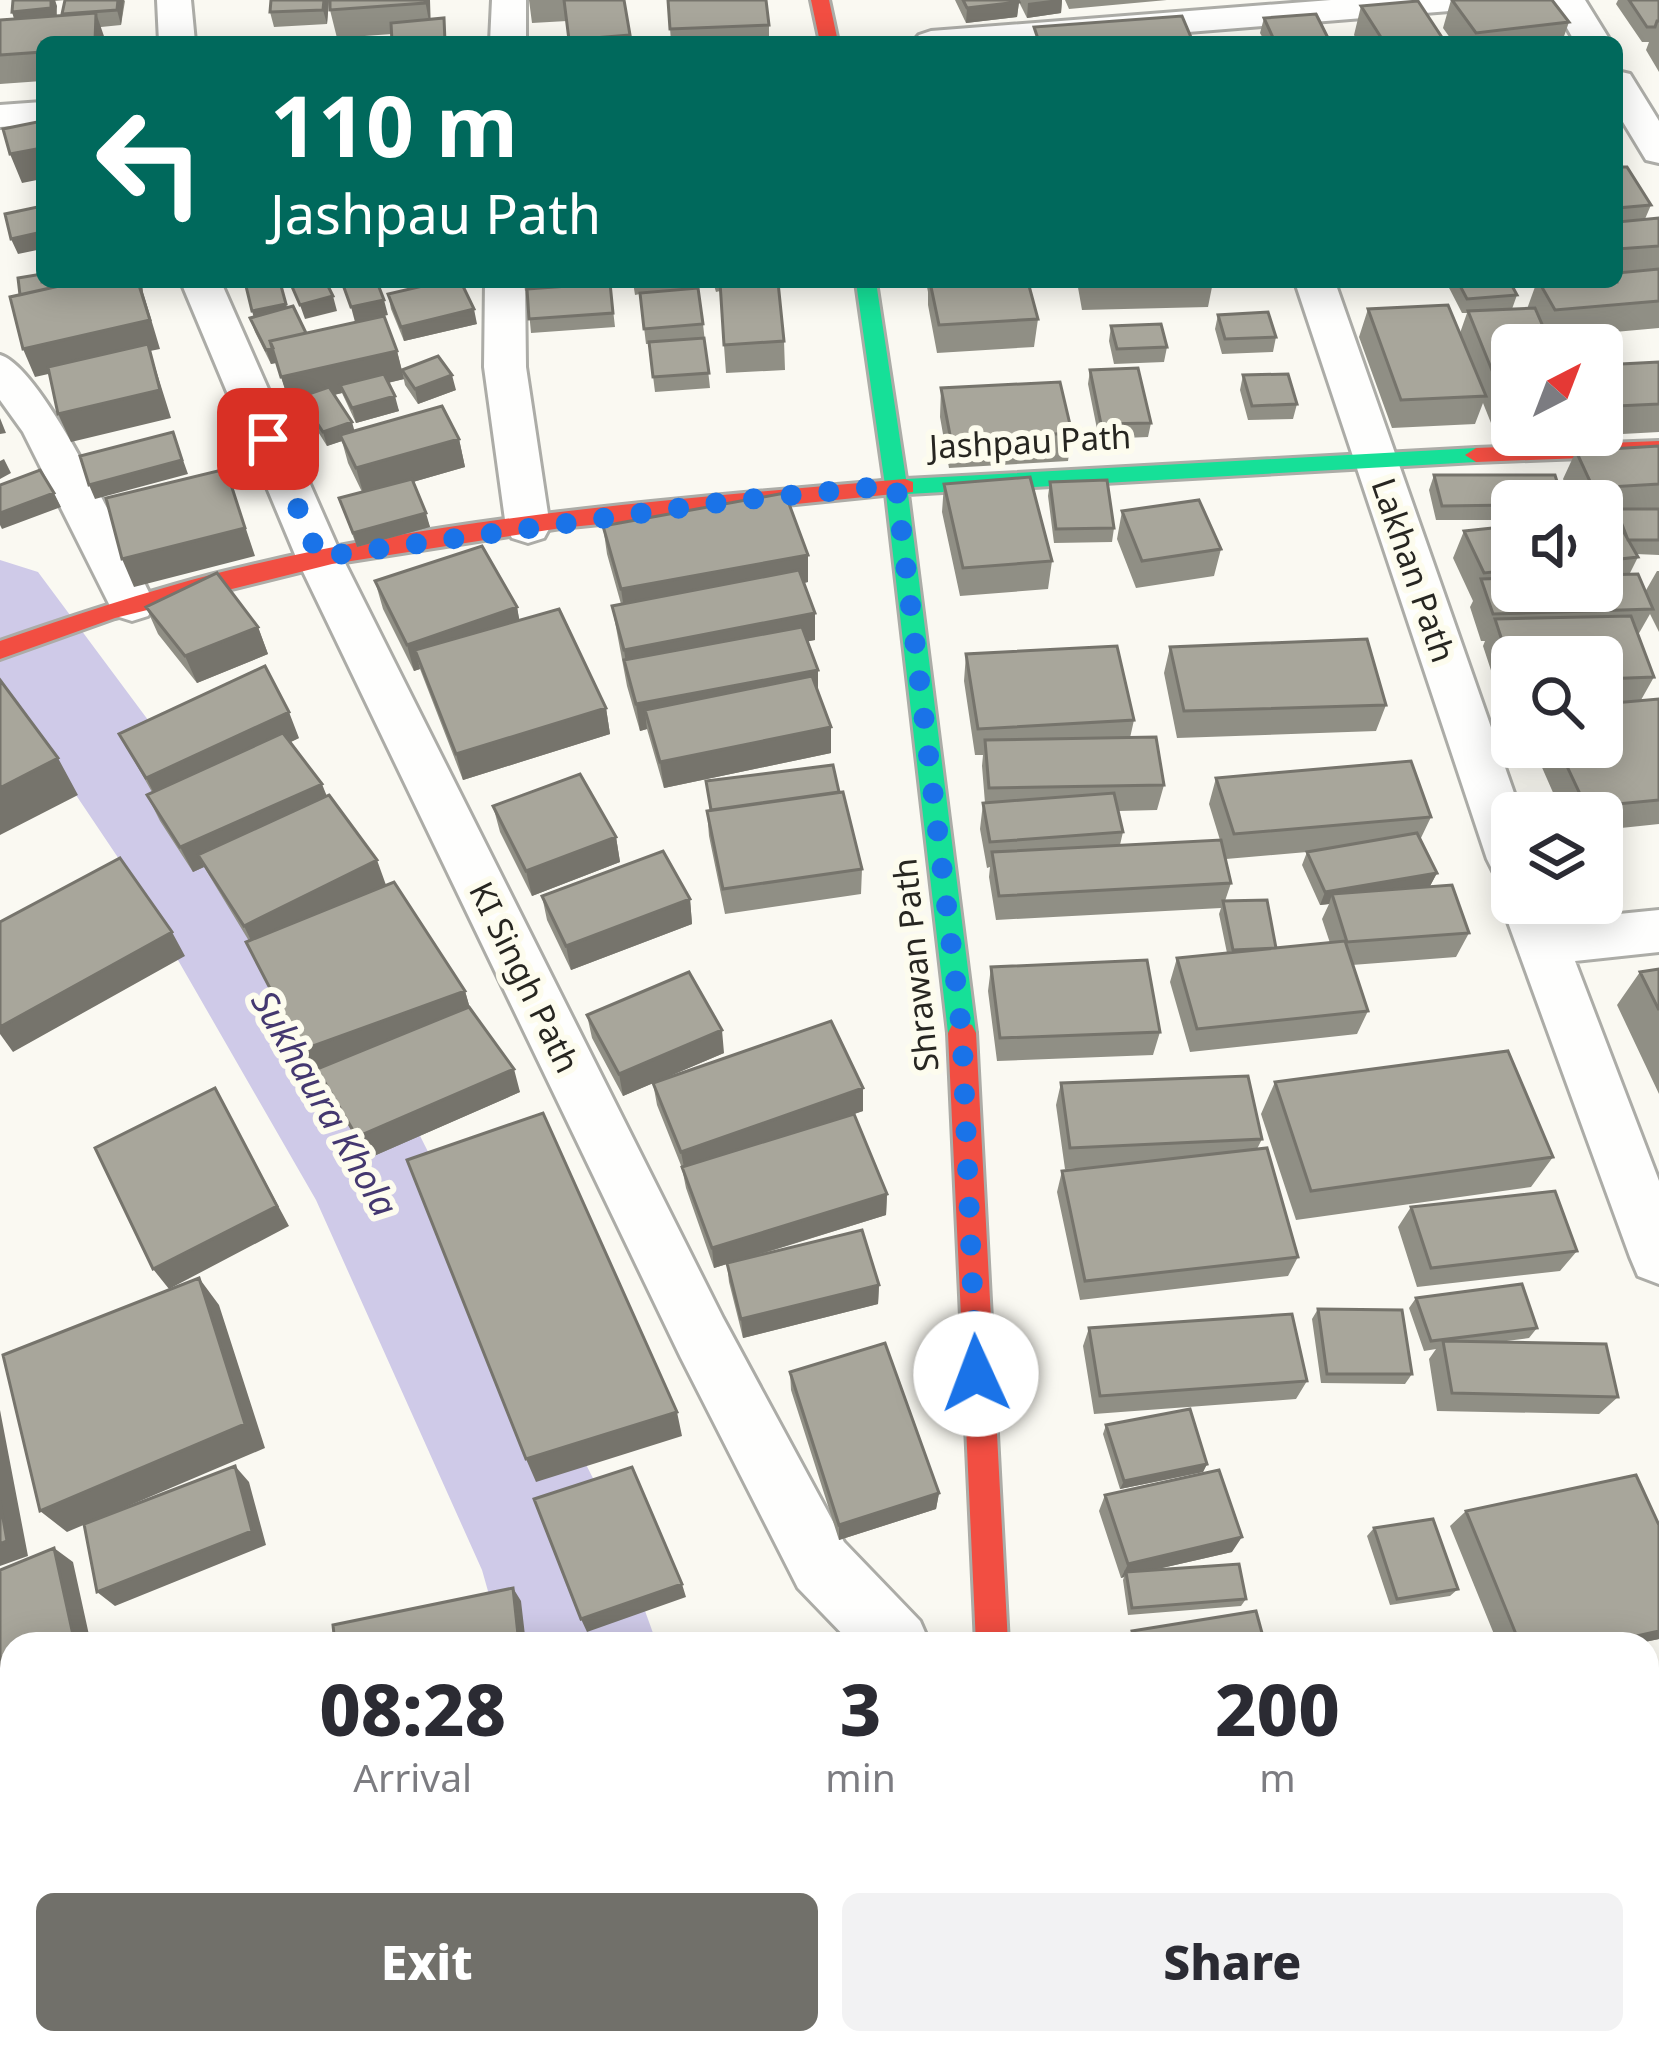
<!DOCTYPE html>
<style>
:root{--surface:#fff;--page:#f2f2f3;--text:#2b2b33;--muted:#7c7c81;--accent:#71706a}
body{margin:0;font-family:"Noto Sans",sans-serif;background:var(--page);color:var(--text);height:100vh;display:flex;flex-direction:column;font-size:45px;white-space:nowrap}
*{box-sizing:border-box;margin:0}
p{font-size:39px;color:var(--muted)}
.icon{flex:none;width:66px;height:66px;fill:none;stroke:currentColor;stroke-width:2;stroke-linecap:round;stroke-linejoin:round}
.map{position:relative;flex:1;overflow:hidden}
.side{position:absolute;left:0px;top:1632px;width:1659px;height:423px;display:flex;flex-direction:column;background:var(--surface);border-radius:36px 36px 0 0;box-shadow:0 6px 30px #0003}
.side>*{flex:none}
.banner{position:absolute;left:36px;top:36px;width:1587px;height:252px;border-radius:18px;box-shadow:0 6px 30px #0003;background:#00695c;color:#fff;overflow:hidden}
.needle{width:78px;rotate:42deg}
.tools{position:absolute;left:1491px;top:324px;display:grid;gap:24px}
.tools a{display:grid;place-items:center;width:132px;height:132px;border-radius:18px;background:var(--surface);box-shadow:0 6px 30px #0003;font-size:60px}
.pin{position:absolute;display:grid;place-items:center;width:102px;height:102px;color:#fff;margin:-51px;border-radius:24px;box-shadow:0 6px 18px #0006}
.me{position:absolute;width:132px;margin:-66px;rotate:358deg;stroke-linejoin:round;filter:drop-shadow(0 0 9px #0008)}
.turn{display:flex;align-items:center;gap:42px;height:252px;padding:0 36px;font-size:54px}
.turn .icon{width:156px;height:156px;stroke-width:2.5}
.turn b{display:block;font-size:84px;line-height:102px}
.eta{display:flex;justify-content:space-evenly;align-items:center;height:204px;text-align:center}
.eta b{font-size:72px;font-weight:800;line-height:84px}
.action{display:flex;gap:24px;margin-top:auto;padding:24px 36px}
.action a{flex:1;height:138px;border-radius:18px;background:var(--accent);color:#fff;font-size:48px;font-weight:800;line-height:138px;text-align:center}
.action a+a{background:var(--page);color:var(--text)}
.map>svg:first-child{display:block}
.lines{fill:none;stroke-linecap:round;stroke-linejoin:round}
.river{fill:#cfcae8;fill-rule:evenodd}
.street-casing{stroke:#acaca7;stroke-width:6}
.fast-casing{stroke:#acaca7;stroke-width:6}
.jam-casing{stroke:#acaca7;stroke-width:6}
.street{fill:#fefefd;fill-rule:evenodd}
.fast{fill:#16e098;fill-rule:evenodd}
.jam{fill:#f24e42;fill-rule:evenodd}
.wall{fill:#908f85;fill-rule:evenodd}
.shaded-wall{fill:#76746c}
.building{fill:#a8a69b;stroke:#76746c;stroke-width:3}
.route{stroke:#1a73e8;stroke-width:21;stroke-dasharray:0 37.8}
.labels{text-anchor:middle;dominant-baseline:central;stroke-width:12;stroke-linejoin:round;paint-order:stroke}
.street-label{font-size:33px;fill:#272621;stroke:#fdfcee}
.water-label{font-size:36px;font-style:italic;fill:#443870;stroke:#fdfcee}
</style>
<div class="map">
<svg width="1659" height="2054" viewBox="0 0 1659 2054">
<rect width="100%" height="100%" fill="#faf9f2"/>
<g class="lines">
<path class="river" d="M0,560l38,12 171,230 204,320 194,384 50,138h-154l-21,-74 -166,-370 -191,-332 -125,-186z
M618,2043h172l3,11h-172z"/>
<defs>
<path id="street" d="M157,0h34l4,42h-36z
M492,0h34v42h-36z
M1331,0h148l-5,7 -12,3 -398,32h-151l6,-7 12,-4z
M1551,0h34l26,42h-36z
M1617,71l13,3 29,47v42l-13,-3 -29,-48z
M42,102v22l-42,3v-22z
M181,282h40l121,275 381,761 121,224 76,79 10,23h-78l-54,-56 -117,-230 -385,-801z
M485,282h40l1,85 24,160 -6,11 -16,5 -16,-5 -6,-11 -22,-160z
M1295,282h40l186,531h-9v66l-18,-6 -7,-14z
M0,355c45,13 130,201 155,249l-7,12 -16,5 -16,-5 -7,-12 -86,-172 -23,-32z
M1512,887v16h41l6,17 100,-10v42l-84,9 84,220v103l-21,-8 -8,-19 -129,-354z"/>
<path id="fast" d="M856,282h20l30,197 570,-31 11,7 -11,7 -568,32 68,539 -4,8h-20l-4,-8 -63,-548z
M1062,2043h36l3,11h-36z"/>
<path id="jam" d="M811,0h18l9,42h-18z
M1659,441v14l-183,7 -11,-7 11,-7z
M905,479l8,3v10l-352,36 -229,36 -217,54 -115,41v-18c72,-25 144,-49 218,-68 224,-57 457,-74 687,-94z
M962,1022l10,3 4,8 32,611h-32l-28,-611 4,-8z"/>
</defs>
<use href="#street" class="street-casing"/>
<use href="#fast" class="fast-casing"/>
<use href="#jam" class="jam-casing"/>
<use href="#street" class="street"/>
<use href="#fast" class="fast"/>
<use href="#jam" class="jam"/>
</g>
<path class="wall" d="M13,0h111l1,1 -4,24 -20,2 -59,15v39l-42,3v-64l14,-1 -2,-7zM65,0l-2,15 -6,1 -2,-15z
M271,0h58l-2,24 -53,3 -4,-15z
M430,0v19l-38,15 -55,4 -7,-28z
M529,0h95l7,42h-62l-2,-21 -35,2z
M668,0l101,25v17h-98z
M955,0h107l-1,13 -34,5 -8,-16 -2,15 -51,6z
M1065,0h102l-98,9z
M1451,0l118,22 -7,20h-109l-10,-14z
M1618,0h41v72l-13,-22 3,-8h-7l-26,-38z
M1361,6l84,36h-87l-4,-7z
M1264,18l66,24h-65l-5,-9z
M1617,167l34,38 -6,14 14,-1v110l-111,10 -36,7v82l-19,1 -10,-25 -8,21 -83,4 -33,-91 9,-28 92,24 7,-20h-5l-16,-31h64l7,13 -5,14h15l9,-25h-5l-1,-2h87z
M280,282l7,26 19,25 91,18 7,28 -16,4 11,28 -43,12 -14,-30 -8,2 20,36 105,8 6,28 -52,15 17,45 -73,20 -18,-49 23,-6 -14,-29 -6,-22 -15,5 -22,-35 -3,-9 -12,3 -13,-42 -6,1 -16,-32 -5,-14 3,-1z
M524,282h65v3l21,-2 5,44 -84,6 -4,-43 -2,1z
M633,282h61l9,42 7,64 -55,4 -6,-48h-3l-6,-50 -5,1z
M713,282h65l6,59 1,29 -59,3 -6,-82 -4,1z
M926,282h131l-1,4 -27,2 9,31 -4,28 -97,6 -9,-48v-13z
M1077,282h136l-5,25 -126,3z
M388,294l89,30 -73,17 -13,-32z
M1218,315l58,22 -3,15 -51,2 -7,-25z
M1111,326l56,21 -3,15 -50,2 -5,-23z
M1659,362v70l-55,3 -2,-6v-64z
M402,370l54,20 -38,14 -13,-19z
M1090,370l61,53 -3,14 -49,2 -11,-55z
M1243,375l54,29 -4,15 -45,1 -8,-30z
M941,388l131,45 -4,28 -119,7 -9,-51z
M1659,446v109l-23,-1 2,3 -9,18 16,17 12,-21h2v61l-9,-18 -12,21 16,42 -13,23 18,-1v125l-57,6v-17h-40l-29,-66h69v-90h-90v50h-9l-20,-61 2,-5h-4l-11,-34 3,-6 -20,-43 11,-27 48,-5v65h90v-75l12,-2h-12v-13h-28l-11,-22 13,-28z
M1434,475l78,26v19h-76l-7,-30z
M1050,482l64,46 -2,14 -58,1 -6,-47z
M944,484l108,77 -4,28 -88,7 -18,-84z
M1122,511l99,38 -7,27 -78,12 -19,-49z
M603,526l205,56 -4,1 11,30v27l-8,1 11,29v22l13,61 -167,35 -17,-59 -7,2 -13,-45 -15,-80 9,-2 -14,-50z
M375,581l142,26 2,13 87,88 4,26 -147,46 -43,-111 -6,2 -31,-62z
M146,607l112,20 10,27 -71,29 -39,-49z
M1170,647l216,58 -10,26 -199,7 -13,-65z
M966,654l168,66 -4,18 34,47 -7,25 -39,1 5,21 -3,13 100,-5 -11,-36 7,-26 215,39 -11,23 17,33 -7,13 -9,1 48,46 -13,24 -104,8 16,46 -11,23 -167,18 -20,-70 7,-24 50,-5 -8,-39 2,-6 -225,12 -7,-43 1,-10 -3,1 -7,-39 3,-26h2l-3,-37 1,-11h-8l-11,-74zM1307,852l-5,13 18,40 9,-1 -7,15 8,24 -54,5 -51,-47 6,-18 -5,-24z
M119,734l180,4 -8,4 95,143 -11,5 90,101 5,18 50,83 -153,67 -49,-88 -5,2 -67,-131 3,-1 -45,-74 -11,5 -33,-51 -13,-26 5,-3z
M706,781l133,11 23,77 -1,25 -136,20 -16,-78 -2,-25 3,-1z
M493,806l123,31 4,25 -88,34 -32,-64z
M542,896l148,3 2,25 -121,46 -24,-50z
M991,967l169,65 -7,23 -156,6 -9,-70z
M1659,969v125l-42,-89 23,-33z
M587,1015l137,38 -64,27 203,8v23l-13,4 37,79 -1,21 -138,43 131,27 -1,19 -135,34 -14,-56 -2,-18 -13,4 -28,-80 -4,-20 -25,-63 -4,-22 -30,13 -31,-58z
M1275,1082l278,75 -22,30 -235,33 -35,-106z
M1061,1083l201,56 -5,10 41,108 -10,19 -208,24 -23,-108 5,-21 31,-3 -28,1 -9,-64z
M1411,1207l166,44 -17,20 -143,16 -19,-60z
M1416,1298l121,30 -8,10 -30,4 119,55 -19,17 -162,-3 -8,-52 7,-10 -12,2 -15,-43z
M1318,1309l94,65 -7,10 -84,-1 -9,-64z
M1089,1328l218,53 -11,18 -202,15 -11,-68z
M790,1372l149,121 -3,16 -97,31 -48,-150z
M1106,1425l101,39 -4,8 -83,17 -17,-55z
M1105,1495l127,57 -79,18 93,29 -5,7 -113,9 -5,-35 1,-3 -3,1 -22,-67z
M1466,1511l193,14v114l-24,5h-137l-48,-118z
M1374,1528l84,61 -8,7 -60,9 -23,-69z
M1132,1631l133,13h-141z
M12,2043h268v9l-14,2h-266z
M621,2043l1,9 -14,2h-176z
M1172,2043h223l2,11h-224z
M1402,2043h106l3,11h-107z
M1598,2043h49l12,11h-57z"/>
<path class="shaded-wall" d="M51,0h4l2,6 -1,17 -38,4 -6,-15z
M118,0h6l-3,25 -4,-15z
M324,0h5l-2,24 -4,-14z
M425,0h5l1,32z
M1051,0h11l-1,13 -34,5 1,-15z
M1019,2l-2,15 -51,6 1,-15z
M96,13l10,29h-11z
M42,148v31l-20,4 -12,-29z
M42,232v17l-24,5 -7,-15z
M114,282h28l1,10 17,57 -10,2 21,67 -100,24 -13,-28 92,-63 -115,26 -12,-28z
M280,282l10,37 -34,7 -4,-15z
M333,296l4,15 -32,8 -5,-14z
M384,300l4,15 -33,7 -4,-15z
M474,309l3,15 -73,17 -3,-14z
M309,338l4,14 -42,12 -5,-14z
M397,351l7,28 -60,14 -4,-8 2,8 -38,9 -4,-5 2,5 -12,3 -9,-28z
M452,375l4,15 -38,14 -3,-15z
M395,396l4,15 -43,12 -4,-15z
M0,418l6,15 -6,1z
M352,422l4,14 -16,-1 2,6 -15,5 -4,-14z
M173,432l15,42 -93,25 -6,-14z
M459,439l6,28 -101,29 -8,-28z
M4,459l7,14 -11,6v-18z
M226,469l29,87 -121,31 -12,-28z
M54,493l7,14 -59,22 -2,-4v-12z
M426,513l4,14 -73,20 -4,-14z
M808,555v27l-183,34 -4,-27z
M517,607l5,27 -107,16 5,19 -6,2 -7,-26z
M815,613v27l-187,37 -4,-27z
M258,627l10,27 -71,29 -12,-27z
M818,670v27l-173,13 2,19 -7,2 -4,-27z
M606,708l4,26 -147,46 -7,-26z
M289,712l10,26 -140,65 -13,-25z
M831,727v26l-167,35 -4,-26z
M58,758l20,37 -78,40v-47z
M322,784l10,25 -134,46 6,12 -11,5 -13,-25z
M616,837l4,25 -88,34 -6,-25z
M377,860l9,25 -130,66 -12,-25z
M1437,873l-7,13 -95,16 -3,-8 -3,10 -9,1 5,-13z
M690,899l2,25 -121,46 -5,-24z
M172,932l13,24 -172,96 -13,-18v-7z
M465,991l7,24 -159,58 -11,-23z
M722,1030l2,23 -101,43 -4,-22z
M514,1069l6,23 -153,67 -10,-22z
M215,1088l74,138 -120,63 -16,-20z
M863,1088v23l-178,62 -4,-21z
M887,1194l-1,21 -172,53 -2,-20z
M199,1278l20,27 46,143 -198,84 -27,-21z
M879,1285l-1,19 -135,34 -2,-19z
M0,1410l28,146 -28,10z
M677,1412l5,24 -146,46 -10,-23z
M1207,1464l-4,8 -83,17 4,-8z
M235,1466l14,16 17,63 -151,61 -18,-14z
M939,1493l-3,16 -97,31v-15z
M1242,1537l-10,15 -105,24 -1,-4 -2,5 -3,1 7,-14z
M54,1548l19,14 18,82h-16z
M682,1584l4,13 -99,35 -6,-13z
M513,1588l8,13 5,43h-7z
M1659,1631v8l-24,5h-34z
M12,1677v20l-12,5v-20z
M258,2043h22v9l-23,-3z"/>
<path class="building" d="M13,0h38v8l-39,4z
M65,0h53l-1,10 -55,4z
M271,0h53l-1,10 -53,2z
M330,0h95v3l-95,7z
M564,0h60l6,35 -61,5z
M668,0h98l3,25 -99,4z
M963,0h55l1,2 -52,6z
M1452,0h100l17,22 -93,11z
M1629,0h30v21h-2l-2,6h-8z
M1418,1l27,41h-61l-23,-36z
M96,13l-1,29h-53v10l-42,3v-35z
M1316,14l14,28h-55l-11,-24z
M1182,16l11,26h-154l-5,-15z
M444,18l1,24h-53l-1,-19z
M42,121v27l-32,6 -7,-25z
M1617,167h10l24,38 -34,3z
M42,206v26l-31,7 -6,-25z
M1659,218v28l-42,3v-27z
M1659,269v32l-104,9 -16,-28h78v-9z
M42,274v8h35l-57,13 -2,-17z
M77,282h61l12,38 -127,29 -13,-52z
M245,282h35l6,22 -34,7z
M290,282h36l7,14 -33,9z
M342,282h35l7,18 -33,7z
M440,282h21l13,27 -73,18 -13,-33z
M720,282h58l6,59 -60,4z
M930,282h98l10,37 -99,6z
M1458,282h52l7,13 -50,4z
M610,283l3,30 -84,6 -2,-30z
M698,288l5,36 -59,5 -4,-36z
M1448,305l38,91 -85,4 -33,-91z
M293,306l13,27 -36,8 3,7 -7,2 -16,-32z
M1535,308l16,37h-39v55h-8l-36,-89z
M1268,312l8,25 -51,2 -7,-24z
M384,316l13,35 -116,26 -11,-36z
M1161,324l6,23 -50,2 -6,-23z
M704,338l5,35 -56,4 -4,-35z
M148,344l12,46 -102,24 -10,-47z
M438,356l14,19 -37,14 -13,-19z
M1659,362v42l-42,2 -15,-32v-9z
M1138,368l13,55 -50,1 -11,-54z
M384,374l11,22 -43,12 -12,-23z
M1288,374l9,30 -45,2 -9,-31z
M1060,382l12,51 -121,7 -10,-52z
M329,387l23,35 -29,10 -23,-35z
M442,406l17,33 -103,29 -16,-33z
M173,432l9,28 -93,25 -9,-29z
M1659,446v38l-66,4 -17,-37z
M226,469l19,59 -123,31 -16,-61z
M40,470l14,23 -54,20v-28z
M1434,475h121l8,26h-51v4l-70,1z
M1030,477l22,84 -89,7 -19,-84z
M412,479l14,34 -73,20 -14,-35z
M1107,480l7,48 -58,1 -6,-47z
M785,493l23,62 -187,34 -18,-63z
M1199,500l22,49 -79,12 -20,-50z
M1616,509h43v31h-31z
M1614,515l24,42 -36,4v-45z
M1512,526v44l-28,3 -20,-42z
M482,546l35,61 -110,38 -32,-64z
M799,570l16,43 -191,37 -12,-44z
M217,573l41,54 -73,29 -39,-49z
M1638,574l15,35 -160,5 -12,-35 31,-1v13h90v-16z
M559,609l47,99 -150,46 -41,-104z
M1631,616l23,61 -52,2v-22h-90v14l-17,-52z
M802,627l16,43 -182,34 -12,-44z
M1367,639l19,66 -202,6 -14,-64z
M1117,646l17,74 -156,9 -12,-75z
M265,666l24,46 -143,66 -27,-44z
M812,676l19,51 -171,35 -15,-52z
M0,680l58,78 -58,30z
M1659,699v101l-73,7 -28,-60h44v-43z
M283,733l39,51 -142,63 -33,-52z
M1156,737l8,48 -175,3 -4,-48z
M1411,761l20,56 -197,17 -18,-56z
M833,765l6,27 -128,18 -5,-29z
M580,774l36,63 -90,34 -33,-65z
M843,792l19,77 -139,20 -16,-78z
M1114,793l9,39 -133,10 -7,-39z
M329,795l48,65 -133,66 -46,-71z
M1417,833l20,40 -112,19 -18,-40z
M1221,840l10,43 -232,13 -7,-44z
M663,851l27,48 -124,47 -24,-50z
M120,858l52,74 -172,95v-105z
M394,882l71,109 -163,59 -56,-108z
M1452,885l17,48 -122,9 -15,-48z
M1267,900l9,48 -43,2 -10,-49z
M1345,941l23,70 -171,18 -20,-71z
M1147,960l13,72 -160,6 -9,-71z
M1659,969v41l-19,-38z
M689,972l33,58 -103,44 -32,-59z
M469,1007l45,62 -157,68 -40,-68z
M831,1021l32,67 -182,64 -28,-69z
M1508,1051l45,106 -242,34 -36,-109z
M1248,1076l14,63 -192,9 -9,-65z
M215,1088l62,118 -124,63 -58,-121z
M543,1113l134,299 -151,47 -119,-299z
M854,1114l33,80 -175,54 -30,-81z
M1267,1148l31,109 -213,24 -23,-110z
M1555,1191l22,60 -146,17 -20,-61z
M862,1230l17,55 -138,34 -14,-56z
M199,1278l46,146 -205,87 -37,-156z
M1522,1284l15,44 -106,13 -15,-43z
M1318,1309l84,1 10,64h-85z
M1292,1314l15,67 -207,15 -11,-68z
M1443,1341l163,3 12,53 -166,-4z
M885,1343l54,150 -100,32 -49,-153z
M1190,1409l17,55 -83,17 -18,-56z
M235,1466l17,65 -155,61 -13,-68z
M632,1467l50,117 -101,35 -47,-120z
M1219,1470l23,67 -114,27 -23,-69z
M1636,1475l23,50v106l-58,13h-81l-54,-133z
M0,1501l7,40 -7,3z
M1433,1519l25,70 -61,10 -23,-71z
M54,1548l21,96h-63v33l-12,5v-112z
M1239,1564l7,35 -114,9 -6,-36z
M513,1588l6,56h-184l-2,-19z
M1256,1611l9,33h-130l-3,-13z
M1659,1869v82l-12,3v-82z
M12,1873v170h246l-1,6 -38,5h-219v-179z
M1659,1986v68h-34l-4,-11h26v-55z
M431,2043h184l1,6 -26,5h-158z
M725,2043h218l3,7 -9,4h-209z
M1187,2043h208l2,11h-209z
M1410,2043h98l3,11h-99z"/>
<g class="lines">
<path class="route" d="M268,439l51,118 412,-56 165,-16 66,549 14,340"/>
</g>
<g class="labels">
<g class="street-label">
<text transform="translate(1030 441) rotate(-3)">Jashpau Path</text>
<text transform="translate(1414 570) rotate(71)">Lakhan Path</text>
<text transform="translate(915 965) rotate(-96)">Shrawan Path</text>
<text transform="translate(525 977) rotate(64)">KI Singh Path</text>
</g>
<g class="water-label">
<text transform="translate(325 1103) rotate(60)">Sukhaura Khola</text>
</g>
</g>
</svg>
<div class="tools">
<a><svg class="needle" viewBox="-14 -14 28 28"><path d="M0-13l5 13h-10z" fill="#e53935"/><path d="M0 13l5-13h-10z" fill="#7c7c81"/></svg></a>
<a><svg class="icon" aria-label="sound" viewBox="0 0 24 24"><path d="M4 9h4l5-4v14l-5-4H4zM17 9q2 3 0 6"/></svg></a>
<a><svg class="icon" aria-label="search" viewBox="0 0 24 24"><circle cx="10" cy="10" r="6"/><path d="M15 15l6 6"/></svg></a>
<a><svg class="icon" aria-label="layers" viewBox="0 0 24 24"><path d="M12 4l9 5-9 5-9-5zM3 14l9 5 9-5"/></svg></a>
</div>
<div class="pin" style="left:268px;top:439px;background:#d93025"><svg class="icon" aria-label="arrive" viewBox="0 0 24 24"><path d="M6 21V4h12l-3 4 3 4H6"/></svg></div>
<svg class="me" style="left:976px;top:1374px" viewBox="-20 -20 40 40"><circle r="19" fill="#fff"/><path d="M0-13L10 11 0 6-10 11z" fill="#1a73e8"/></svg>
<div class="banner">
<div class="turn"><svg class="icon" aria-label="left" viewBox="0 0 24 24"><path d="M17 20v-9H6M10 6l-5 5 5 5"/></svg><div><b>110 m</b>Jashpau Path</div></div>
</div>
<section class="side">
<div class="eta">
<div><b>08:28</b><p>Arrival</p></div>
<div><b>3</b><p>min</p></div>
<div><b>200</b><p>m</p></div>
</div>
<div class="action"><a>Exit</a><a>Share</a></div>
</section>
</div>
